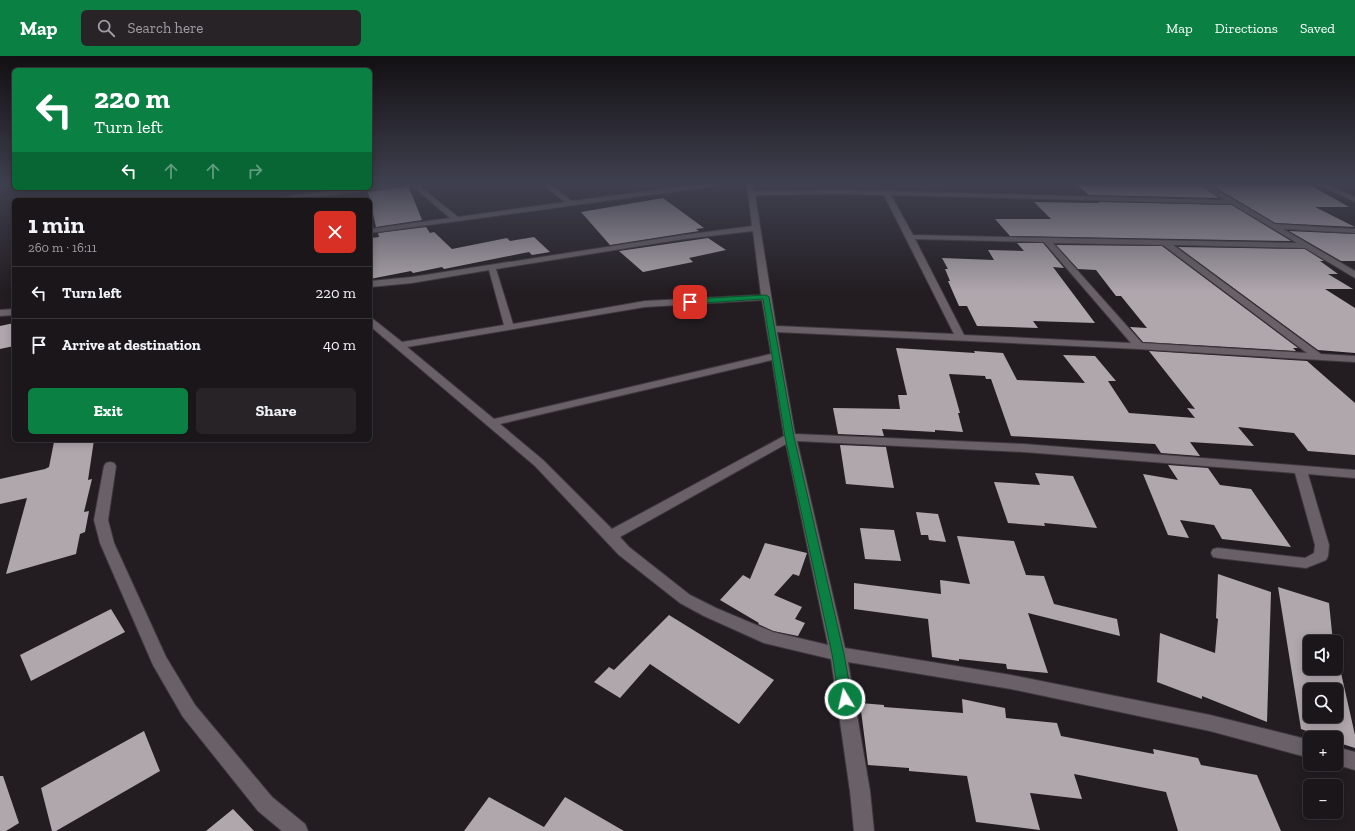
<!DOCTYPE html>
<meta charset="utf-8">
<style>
:root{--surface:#1a161a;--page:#272327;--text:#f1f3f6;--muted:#9f9fa2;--line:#383539;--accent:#0b8043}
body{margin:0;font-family:"Zilla Slab",serif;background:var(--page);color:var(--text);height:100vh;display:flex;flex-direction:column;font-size:15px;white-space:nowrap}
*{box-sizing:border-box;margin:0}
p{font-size:13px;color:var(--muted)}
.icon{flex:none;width:22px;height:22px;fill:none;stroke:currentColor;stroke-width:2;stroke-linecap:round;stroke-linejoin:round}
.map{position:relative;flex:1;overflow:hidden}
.sheet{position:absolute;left:12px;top:142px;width:360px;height:244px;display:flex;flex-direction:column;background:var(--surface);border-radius:6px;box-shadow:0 2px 10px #0003,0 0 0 1px var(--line)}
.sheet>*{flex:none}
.hud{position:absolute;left:12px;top:12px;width:360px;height:122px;border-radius:6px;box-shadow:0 2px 10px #0003,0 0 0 1px var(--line);background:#0b8043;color:#fff;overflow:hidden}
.fabs{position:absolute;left:1303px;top:579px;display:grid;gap:8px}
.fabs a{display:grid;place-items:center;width:40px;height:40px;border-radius:6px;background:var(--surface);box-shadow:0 2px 10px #0003,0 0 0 1px var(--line);font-size:20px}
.pin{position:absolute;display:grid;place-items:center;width:34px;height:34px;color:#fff;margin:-17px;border-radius:8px;box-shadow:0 2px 6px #0006}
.me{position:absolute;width:44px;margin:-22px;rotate:351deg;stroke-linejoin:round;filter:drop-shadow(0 0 3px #0008)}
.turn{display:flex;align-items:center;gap:14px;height:84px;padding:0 16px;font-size:18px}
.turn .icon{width:52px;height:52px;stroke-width:2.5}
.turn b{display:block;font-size:28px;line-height:34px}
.lanes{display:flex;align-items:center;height:38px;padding:0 16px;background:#0003;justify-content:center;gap:20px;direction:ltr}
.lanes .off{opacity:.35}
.round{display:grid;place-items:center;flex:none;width:42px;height:42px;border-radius:6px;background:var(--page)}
.summary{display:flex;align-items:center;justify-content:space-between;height:68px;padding:0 16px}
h1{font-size:24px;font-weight:700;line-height:30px}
.button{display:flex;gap:8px;margin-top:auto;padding:8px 16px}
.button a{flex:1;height:46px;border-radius:6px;background:var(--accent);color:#fff;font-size:16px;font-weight:700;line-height:46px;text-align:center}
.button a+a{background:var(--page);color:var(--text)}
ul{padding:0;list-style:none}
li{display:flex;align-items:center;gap:12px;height:52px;padding:0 16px;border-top:1px solid var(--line)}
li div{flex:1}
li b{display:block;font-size:15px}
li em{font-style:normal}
header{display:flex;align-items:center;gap:24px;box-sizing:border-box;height:56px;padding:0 20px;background:var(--accent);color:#fff}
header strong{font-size:19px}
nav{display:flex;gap:22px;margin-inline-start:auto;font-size:14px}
.search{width:280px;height:36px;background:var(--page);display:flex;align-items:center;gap:10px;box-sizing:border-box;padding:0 14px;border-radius:6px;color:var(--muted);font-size:15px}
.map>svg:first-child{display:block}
.building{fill:#b0a7ad;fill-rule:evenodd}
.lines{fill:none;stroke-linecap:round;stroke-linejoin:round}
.minor-casing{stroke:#3f393d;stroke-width:2}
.minor{fill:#696167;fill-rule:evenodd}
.route{fill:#0b8043;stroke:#07532c}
</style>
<header>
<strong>Map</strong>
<div class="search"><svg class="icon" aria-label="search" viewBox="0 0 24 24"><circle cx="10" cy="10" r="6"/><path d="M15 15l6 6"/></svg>Search here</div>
<nav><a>Map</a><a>Directions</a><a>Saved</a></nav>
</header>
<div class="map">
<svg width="1355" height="775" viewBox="0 0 1355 775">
<rect width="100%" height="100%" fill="#231d22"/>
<path class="building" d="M1104,128h95l20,14 -130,-3 -12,-10h29z
M1210,128l100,1 39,22h-34l40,20 -80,-4z
M408,129l14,35 -46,7 -8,-35 36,-5z
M663,142l41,30 -8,1 3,2 -89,14 -29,-33z
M1034,146l65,1 -1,-1 134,3 59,36 -281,-5 -15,-17h56z
M426,171l4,6 4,-1 18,17 55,-11 3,3 24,-4 16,15 -18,3 -3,-3 -85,17 -2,-2 -29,6 -2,-2 -41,8v-41l9,-1 -1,-4z
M1289,175l66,3v27h-14z
M708,182l18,12 -37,8 4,4 -50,10 -24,-21z
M1017,187h26l21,25 -11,-1 42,56 -62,-2 5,7 -61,-2 -10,-20h-8l-11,-25h2l-5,-12h3l-6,-11 52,2 -6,-10 36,1z
M1056,189l106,1 136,102h-5l3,3 -153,-9 -13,-15 17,1 -26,-32h-5l-20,-26 -18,-1z
M1178,191l127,2 19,12h-4l18,13h-10l25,15h-28l30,19v45l-37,-3z
M14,267v23l-14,3v-23z
M896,292l79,5 -1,-2 29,2 14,27 68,3 -22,-28 32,1 21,25h-8l21,32 66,5 -8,-10 8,1 -46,-58 158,10 48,42v52l-47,-4 -14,-18 -56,-6 16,19 -64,-4 10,14 -39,-3 -6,-9 -144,-8 -20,-57h-5l-1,-3 -36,-2 11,39h-2l5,19 -28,-2v2l-53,-3 2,7 -46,-2 -5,-26 67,1 -2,-14h9z
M63,384h31l-6,40 4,-1 -8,33 5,-1 -4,21 -5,2 -4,20 -70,20 21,-76 -27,6v-25l45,-10 4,-2 5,-25z
M840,389l46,2 8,41 -48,-4z
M1168,409l40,3 12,17 31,4 40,58 -69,-8 -8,-14 -34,-5 9,18 -21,-3 -25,-61 35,6z
M1035,417l38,3 24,52 -53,-5 1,3 -37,-3 -14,-41 46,3z
M916,456l22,2 8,28 -17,-2 -1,-5h-7z
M860,472l34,2 7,31 -36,-2z
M957,480l57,5 12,34 18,1 10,28 63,15 3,17 -92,-23 20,60 -41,-4 -1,-5 -47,-5v2l-27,-4 -4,-38 -74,-10v-26l87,11 -1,-14 30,4z
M765,487l42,10 -8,23 -6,-2 -19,21 28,12 -7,12 10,4 -7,13 -25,-5 -15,-7 1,-1 -39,-23 23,-25 7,4z
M1218,518l53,18 -4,130 -65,-26v3l-45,-17 3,-49 55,20 3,-34 -2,-1z
M1278,531l51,16 4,39h-23v26h26v-5l3,1 16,71v13l-19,-6v-4h-10l-25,-9zM1310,634h26v26h-26z
M111,553l14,23 -94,49 -11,-26z
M669,559l105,65 -35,44 -89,-60 -30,34 -26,-16 15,-15 5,3z
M962,643l43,9 1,10 51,5 4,13 93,18 -1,-5 45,9 3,7 56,10 24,56h-103l-12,-39 -92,-18 8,25 -52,-6 10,37 -64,-8 -9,-46 -58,-5v-3l-41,-3 -8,-62 24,2v2l79,6z
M144,675l16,40 -104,60h-4l-11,-43z
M0,720h3l16,47 -13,8h-6z
M489,741l55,30 21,-30 59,34h-160z
M233,753l21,22h-48z"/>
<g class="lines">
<defs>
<path id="minor" d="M388,128h19l-3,2 -112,14h-19l3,-2 77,-10h17v-2z
M410,128h7l41,33 107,-15 -23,-18h7l23,17 129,-17h17l-3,2 -345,47v-4l80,-11z
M747,128h6l1,7 88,-1 382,10 -24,-16h7l68,40 80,5v4l-72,-4 72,42v7l-50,-30 -132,-3 148,109 34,2v6l-216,-13 -362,-17 18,102 229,10 331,26v8l-47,-4 21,71 -1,11 -2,4 -20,8 -88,-10 -5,-1 -2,-4 2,-4 5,-1 87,10 9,-5 1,-8 -20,-72 -271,-21 -227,-11 48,207 166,27 199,40 100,25v18l-100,-27 -199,-42 -163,-27 22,129 4,40h-20l-4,-40 -19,-132 -67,-16 -60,-27 -24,-13 -61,-48 -84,-89 -165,-140v-8l3,1 29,23 102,-17 -15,-55 -77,13 -42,4v-6l42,-4 272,-42 68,-9zM842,138l42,1 70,139 -178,-8 -21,-131zM891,139l341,9 65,39 -384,-8zM753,175l8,64 -116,6 -132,23 -17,-55 188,-30zM915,183l129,3 87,101 -167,-8zM1053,187l110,2 144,108 -165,-10zM762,244l9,54 -277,65 -87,-72 238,-40zM772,304l12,76 -172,93 -69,-69 -43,-36zM786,388l42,201 -55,-13 -57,-24 -26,-13 -61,-48 -9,-10z
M1318,128h8l29,13v5z
M14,253v6l-14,1v-6z
M110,406l4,1 2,3 -8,54 6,23 52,114 29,48 77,92 33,27 3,7h-26l-24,-20 -75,-94 -30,-52 -53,-122 -6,-23 10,-54 2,-3z
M1336,691l19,5v18l-21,-6h2z"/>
</defs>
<use href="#minor" class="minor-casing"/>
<use href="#minor" class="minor"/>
</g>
<linearGradient id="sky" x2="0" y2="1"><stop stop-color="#131013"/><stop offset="0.54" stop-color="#3f404f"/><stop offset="1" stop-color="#3f404f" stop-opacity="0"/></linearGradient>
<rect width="1355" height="236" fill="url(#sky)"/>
<path class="route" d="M766,239l3,2 25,140 50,217 8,45 -2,4 -5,2 -4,-2 -2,-4 -7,-45 -47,-217 -22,-138 -73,5 -3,-2 3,-3z"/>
</svg>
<div class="fabs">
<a><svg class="icon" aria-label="sound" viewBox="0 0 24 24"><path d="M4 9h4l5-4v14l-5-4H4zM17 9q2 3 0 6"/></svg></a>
<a><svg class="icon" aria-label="search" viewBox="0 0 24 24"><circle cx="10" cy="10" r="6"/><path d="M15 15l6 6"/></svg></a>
<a>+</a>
<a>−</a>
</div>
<div class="pin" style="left:690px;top:246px;background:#d93025"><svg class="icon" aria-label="arrive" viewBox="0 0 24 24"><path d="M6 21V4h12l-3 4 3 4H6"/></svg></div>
<svg class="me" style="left:845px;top:643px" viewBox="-20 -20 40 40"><circle r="17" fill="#0b8043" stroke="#fff" stroke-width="3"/><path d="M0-11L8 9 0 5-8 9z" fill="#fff"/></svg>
<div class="hud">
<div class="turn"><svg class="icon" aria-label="left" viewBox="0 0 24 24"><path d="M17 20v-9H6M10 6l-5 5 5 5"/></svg><div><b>220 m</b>Turn left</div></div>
<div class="lanes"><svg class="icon" aria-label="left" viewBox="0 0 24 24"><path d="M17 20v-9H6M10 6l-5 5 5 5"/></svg><svg class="icon off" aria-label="ahead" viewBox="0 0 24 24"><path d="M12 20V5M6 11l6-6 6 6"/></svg><svg class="icon off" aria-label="ahead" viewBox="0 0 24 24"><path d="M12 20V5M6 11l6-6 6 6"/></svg><svg class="icon off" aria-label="right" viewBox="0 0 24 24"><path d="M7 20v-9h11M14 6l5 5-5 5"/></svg></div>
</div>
<section class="sheet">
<div class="summary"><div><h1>1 min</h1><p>260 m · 16:11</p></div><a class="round" style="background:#d93025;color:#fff"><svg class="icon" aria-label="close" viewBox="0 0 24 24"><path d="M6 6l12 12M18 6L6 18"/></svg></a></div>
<ul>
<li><svg class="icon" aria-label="left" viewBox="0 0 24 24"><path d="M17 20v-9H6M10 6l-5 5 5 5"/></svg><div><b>Turn left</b></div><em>220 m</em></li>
<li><svg class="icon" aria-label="arrive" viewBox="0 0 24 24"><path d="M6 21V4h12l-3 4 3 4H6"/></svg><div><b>Arrive at destination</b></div><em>40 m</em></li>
</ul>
<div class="button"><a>Exit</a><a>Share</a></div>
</section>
</div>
